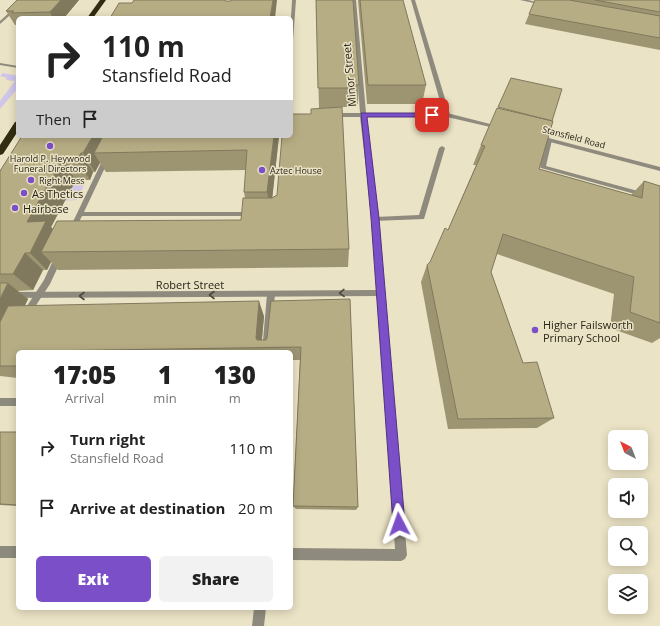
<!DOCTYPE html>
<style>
:root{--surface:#fff;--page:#f2f2f2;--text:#222;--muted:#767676;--accent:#7b4fc8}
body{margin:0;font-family:"Open Sans",sans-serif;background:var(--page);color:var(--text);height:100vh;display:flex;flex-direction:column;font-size:15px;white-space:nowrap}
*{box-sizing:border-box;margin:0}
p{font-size:13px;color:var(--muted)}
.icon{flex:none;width:22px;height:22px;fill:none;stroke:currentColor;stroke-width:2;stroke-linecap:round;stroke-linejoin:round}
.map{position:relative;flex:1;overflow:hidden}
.sheet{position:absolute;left:16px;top:350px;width:277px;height:260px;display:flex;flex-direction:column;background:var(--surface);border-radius:6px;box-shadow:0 2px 10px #0003}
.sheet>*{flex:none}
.top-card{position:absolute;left:16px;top:16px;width:277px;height:122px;border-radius:6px;box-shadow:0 2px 10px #0003;background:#fff;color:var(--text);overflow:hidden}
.needle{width:26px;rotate:318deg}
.controls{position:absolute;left:608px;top:430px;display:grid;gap:8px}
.controls a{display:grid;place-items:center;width:40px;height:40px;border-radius:6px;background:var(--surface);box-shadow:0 2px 10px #0003;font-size:20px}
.pin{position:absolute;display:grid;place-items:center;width:34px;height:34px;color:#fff;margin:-17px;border-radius:8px;box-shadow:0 2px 6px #0006}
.me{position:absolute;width:44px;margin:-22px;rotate:356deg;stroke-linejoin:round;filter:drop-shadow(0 0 3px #0008)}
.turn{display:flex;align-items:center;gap:14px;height:84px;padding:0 20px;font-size:18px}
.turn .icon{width:52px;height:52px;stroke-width:2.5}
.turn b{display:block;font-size:28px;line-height:34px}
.then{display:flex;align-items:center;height:38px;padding:0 20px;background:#0003;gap:8px;font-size:15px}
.eta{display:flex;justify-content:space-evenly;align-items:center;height:68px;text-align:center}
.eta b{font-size:24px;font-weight:800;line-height:28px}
.primary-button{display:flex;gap:8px;margin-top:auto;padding:8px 20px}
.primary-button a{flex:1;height:46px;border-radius:6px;background:var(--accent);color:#fff;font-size:16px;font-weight:800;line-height:46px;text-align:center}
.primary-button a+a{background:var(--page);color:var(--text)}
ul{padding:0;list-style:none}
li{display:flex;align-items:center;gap:12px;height:60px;padding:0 20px}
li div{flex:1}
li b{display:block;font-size:15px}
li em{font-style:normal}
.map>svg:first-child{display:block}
.green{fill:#cfc6e9}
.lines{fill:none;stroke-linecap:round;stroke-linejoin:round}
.lane{fill:#8e8b7e;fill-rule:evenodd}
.street{fill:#8e8b7e;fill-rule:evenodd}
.highway{fill:#322c13;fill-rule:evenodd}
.wall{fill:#9d9572;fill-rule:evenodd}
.shaded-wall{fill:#80795d}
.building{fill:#b7ad85;stroke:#80795d}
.oneway{stroke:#4c493c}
.route{fill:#7b4fc8;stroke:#503382}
.poi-dot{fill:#7b4fc8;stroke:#ebe3c5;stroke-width:1.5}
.labels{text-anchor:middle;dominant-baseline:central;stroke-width:3;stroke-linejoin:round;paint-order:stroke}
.far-street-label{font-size:9px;fill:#282519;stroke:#ebe3c5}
.far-poi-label{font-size:9px;fill:#282519;stroke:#ebe3c5;text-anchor:start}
.street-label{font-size:11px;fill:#282519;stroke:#ebe3c5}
.poi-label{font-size:11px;fill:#282519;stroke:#ebe3c5;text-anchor:start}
</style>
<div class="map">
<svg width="660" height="626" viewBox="0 0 660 626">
<rect width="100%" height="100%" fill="#ebe3c5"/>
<path class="green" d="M3,73l15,3v12l-18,21v-8l15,-20 -9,-1 1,-2 -7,-2z
M63,185h21l-7,15 -20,1z"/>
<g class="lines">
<path class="lane" d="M23,0h4l-27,24v-3z
M292,0h4l-3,40 -2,1v-23z
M411,0h4l35,115 -1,1 -5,-1z
M549,138l3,2 -6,26 114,31v4l-119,-33 -1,-1 6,-27z
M442,146l3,2 -21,71 -51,2 -1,-2 3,-2 44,-2 20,-67z
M107,155l3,2 -26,55h168l3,2 -3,2h-170l-8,16h-4l-1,-2 35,-73z
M59,253l4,3 -13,28 -21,32 -3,1 -3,-1 -1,-2 1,-2 21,-32 12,-26z
M271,291l3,1 1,2 -5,58h-8l5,-58 1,-2z
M0,398h18v8h-18z
M254,608h12l-2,18h-12z"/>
<path class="street" d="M352,0h4l10,113h81l55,14 -3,2 -52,-12h-81l12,102 29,336 -2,4 -4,2 -110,-1v-12l104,1 -18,-253 -377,2v-6l377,-2 -5,-71 -12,-102h-28l-3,-2 3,-2h28z
M520,0h8l17,4 -2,1z
M0,63l18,3v2l-18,-3z
M537,135l123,32v4l-125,-33v-2z
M0,546h18v12h-18z"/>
<path class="highway" d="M100,0h6l-13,18h-6z
M18,121v10l-15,23 -3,1v-10l15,-23z"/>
</g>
<path class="wall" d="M79,0l-15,18h-46v7h-3l-9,-14z
M316,0l43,85 -1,19h-7v3h-9l7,142 -1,18 -290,3 -7,-8 -4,8h-4l-10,20 -16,1 11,8 -3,6 239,11 -2,24h4l84,-41 8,208 -2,3 -60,-1 -3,-3 7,-146h-9v-8h-273v26l-18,-2v-205l22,-35h257l-7,62 5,-3 34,-81 17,-6h-9zM100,163l6,9 140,-2 -2,22 1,6 -4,22 -188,9 -2,-2 25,-47h14l3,-8h2z
M358,0h45l23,85 -4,19h-55z
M535,0h125v50l-135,-26z
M498,108l54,13 -13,48 92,26 13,-14 16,5v152l-8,5 -42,-15 4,-34 -117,-40 -6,18 32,91 31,55 -17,10 -89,1 -27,-147 6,-17 3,-3 18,-32 28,-65h-3l8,-20z
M0,432h18v74l-18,-1z"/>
<path class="shaded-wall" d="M61,0h18l-15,18h-11l-3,-6z
M273,0h4l-2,18h-5z
M93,136h21l-20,17 6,10 -5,9 -12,-19z
M274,136h5l-8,74 -4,-18z
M81,153l12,19 -3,8 -13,-20z
M62,160l14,20 -25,47 11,13 -21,12 10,10 -4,8 -17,-17 -3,-31z
M25,253l18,17 -10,20 -20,-16z
M8,283l20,16 -28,59v-59z
M259,301l5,15 -3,31 -5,-9z"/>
<path class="building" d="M17,0h44l-11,12 -38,1 2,-2h-8z
M134,0h91v1h6v-1h42l-3,18h-160l9,-15h13z
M316,0h37l6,85h-8l1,3h-34z
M360,0h43l23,85h-58z
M535,0h34l91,16v22l-131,-24z
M595,0h65v12z
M511,78l51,11 -10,32 -54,-14z
M342,107l7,142 -308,3 16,-31 184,-1 2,-22h29l5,-3 5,-59h9v-22h20v-5z
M497,108l56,13 -14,48 103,29 2,-17 16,5v137l-30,-11 4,-35 -131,-43 -12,38 32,91 14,-1 17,56 -96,1 -31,-154 3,-3 15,-34 3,2 37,-84 -4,-1z
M22,136h71l-10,17h-2l-4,7h-15l-35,62 19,-1 -16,32h-5l-12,21h-13v-103z
M103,136h171l-7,56h-23l3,-42 -153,3z
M0,283h8l-8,16z
M350,299l8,208 -65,-1 8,-159 -264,4 -1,1h-18v14h-18v-44l8,-16 251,-5 -3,37 1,2h9l1,-2 4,-37z
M0,432h18v73l-18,-1z"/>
<defs><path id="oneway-chevron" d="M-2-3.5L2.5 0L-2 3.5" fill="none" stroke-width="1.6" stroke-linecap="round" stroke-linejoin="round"/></defs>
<g class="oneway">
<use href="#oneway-chevron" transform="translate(342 293) rotate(179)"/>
<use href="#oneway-chevron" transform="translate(212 295) rotate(180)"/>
<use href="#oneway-chevron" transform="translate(82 296) rotate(180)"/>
</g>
<path class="route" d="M361,113h71l3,2 -3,2h-65l12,101 26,306 -2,4 -4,2 -4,-2 -2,-4 -22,-306z"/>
<g class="poi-dot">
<circle cx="50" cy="146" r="4"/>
<circle cx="262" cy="170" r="4"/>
<circle cx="31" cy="180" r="4"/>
<circle cx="24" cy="193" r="4"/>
<circle cx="15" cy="208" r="4"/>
<circle cx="535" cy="330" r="4"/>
</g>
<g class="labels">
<g class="far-street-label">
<text transform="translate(574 137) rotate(15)">Stansfield Road</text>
</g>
<g class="far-poi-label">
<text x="50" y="158" text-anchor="middle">Harold P. Heywood<tspan x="50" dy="10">Funeral Directors</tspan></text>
<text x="270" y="170">Aztec House</text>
<text x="39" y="180">Right Mess</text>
</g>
<g class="street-label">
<text transform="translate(349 75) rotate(-95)">Minor Street</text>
<text x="190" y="284">Robert Street</text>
</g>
<g class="poi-label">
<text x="32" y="193">As Thetics</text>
<text x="23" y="208">Hairbase</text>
<text x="543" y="324">Higher Failsworth<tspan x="543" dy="13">Primary School</tspan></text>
</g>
</g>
</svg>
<div class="controls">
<a><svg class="needle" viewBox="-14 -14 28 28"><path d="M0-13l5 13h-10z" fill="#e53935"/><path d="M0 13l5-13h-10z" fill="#767676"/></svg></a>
<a><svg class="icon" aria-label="sound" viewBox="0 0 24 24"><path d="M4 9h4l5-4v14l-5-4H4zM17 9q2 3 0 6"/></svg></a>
<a><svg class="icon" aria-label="search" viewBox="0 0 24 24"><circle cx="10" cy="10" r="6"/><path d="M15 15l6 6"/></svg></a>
<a><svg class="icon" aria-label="layers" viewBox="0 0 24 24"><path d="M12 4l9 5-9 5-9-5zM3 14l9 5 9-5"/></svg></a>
</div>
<div class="pin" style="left:432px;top:115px;background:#d93025"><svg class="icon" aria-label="arrive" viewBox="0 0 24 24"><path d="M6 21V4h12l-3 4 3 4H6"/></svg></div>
<svg class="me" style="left:399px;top:524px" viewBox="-20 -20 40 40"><path d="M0-17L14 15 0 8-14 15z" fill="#7b4fc8" stroke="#fff" stroke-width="4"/></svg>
<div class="top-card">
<div class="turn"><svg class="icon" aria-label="right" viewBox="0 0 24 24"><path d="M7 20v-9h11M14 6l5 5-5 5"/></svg><div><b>110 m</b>Stansfield Road</div></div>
<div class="then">Then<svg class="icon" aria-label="arrive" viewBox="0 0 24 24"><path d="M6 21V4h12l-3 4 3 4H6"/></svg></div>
</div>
<section class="sheet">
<div class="eta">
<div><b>17:05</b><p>Arrival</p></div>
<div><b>1</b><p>min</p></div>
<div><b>130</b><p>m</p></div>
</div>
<ul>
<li><svg class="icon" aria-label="right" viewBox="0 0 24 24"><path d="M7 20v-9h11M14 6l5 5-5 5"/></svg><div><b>Turn right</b><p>Stansfield Road</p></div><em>110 m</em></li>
<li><svg class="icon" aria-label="arrive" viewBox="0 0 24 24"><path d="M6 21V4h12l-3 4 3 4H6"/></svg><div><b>Arrive at destination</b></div><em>20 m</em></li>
</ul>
<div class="primary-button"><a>Exit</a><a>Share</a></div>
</section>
</div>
